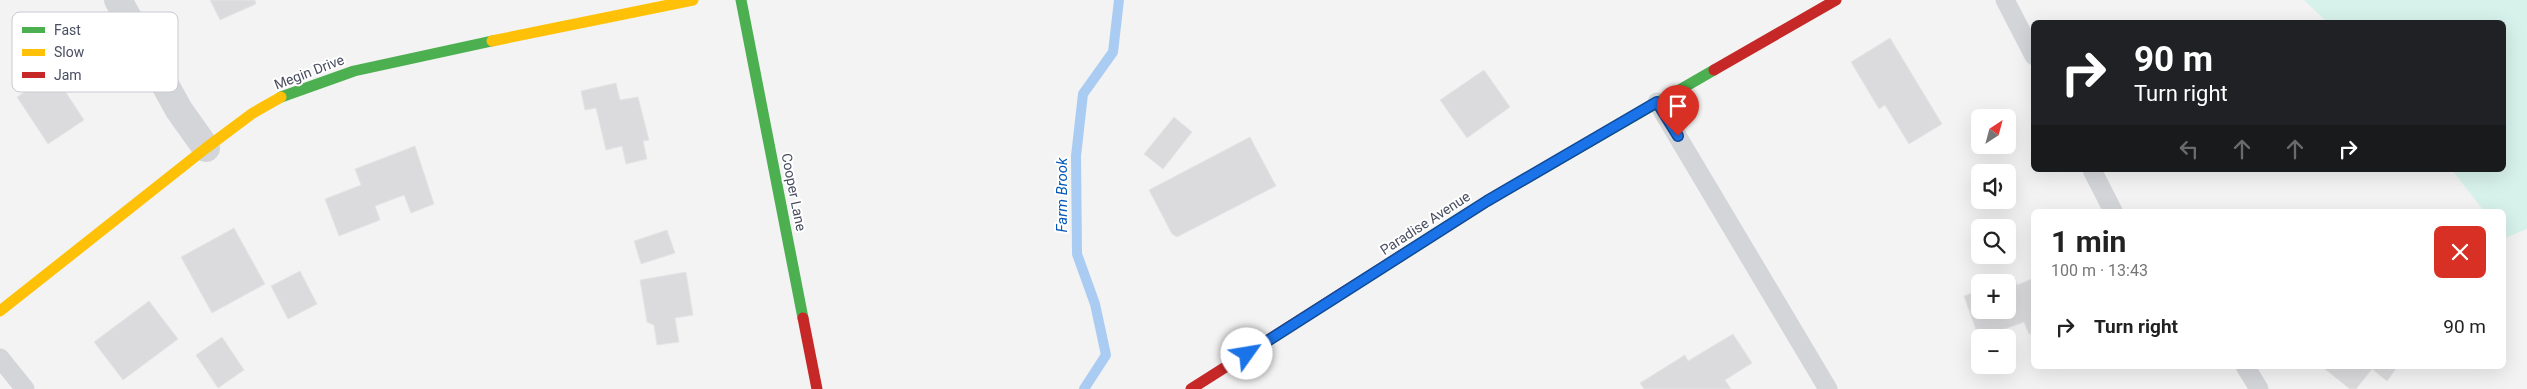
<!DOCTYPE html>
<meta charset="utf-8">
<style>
:root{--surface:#fff;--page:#f2f2f2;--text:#222;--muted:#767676}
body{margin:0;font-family:Roboto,sans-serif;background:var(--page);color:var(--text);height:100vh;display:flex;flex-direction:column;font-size:19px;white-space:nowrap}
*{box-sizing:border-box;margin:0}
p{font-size:16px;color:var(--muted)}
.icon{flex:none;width:28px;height:28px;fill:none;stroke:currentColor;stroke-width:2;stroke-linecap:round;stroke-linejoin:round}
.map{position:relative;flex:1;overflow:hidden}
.details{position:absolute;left:2031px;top:209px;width:475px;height:160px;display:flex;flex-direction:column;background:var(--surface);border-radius:8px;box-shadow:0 5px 20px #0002}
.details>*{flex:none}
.guide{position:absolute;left:2031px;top:20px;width:475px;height:152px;border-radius:8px;box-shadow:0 5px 20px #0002;background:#202124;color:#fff;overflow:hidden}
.needle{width:32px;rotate:36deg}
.controls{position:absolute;left:1971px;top:109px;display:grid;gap:10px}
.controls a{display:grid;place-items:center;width:45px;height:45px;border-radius:8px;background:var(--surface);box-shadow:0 5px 20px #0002;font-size:25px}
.pin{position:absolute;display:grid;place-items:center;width:42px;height:42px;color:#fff;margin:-51px -21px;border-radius:50% 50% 50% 0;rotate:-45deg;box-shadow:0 0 5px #0007}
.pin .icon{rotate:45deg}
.me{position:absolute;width:55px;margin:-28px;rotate:58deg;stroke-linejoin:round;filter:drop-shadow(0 0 4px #0008)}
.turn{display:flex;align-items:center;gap:18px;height:105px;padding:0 20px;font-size:22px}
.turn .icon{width:65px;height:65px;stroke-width:2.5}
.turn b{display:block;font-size:35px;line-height:42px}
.lanes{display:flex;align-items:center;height:48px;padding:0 20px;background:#0003;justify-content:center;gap:25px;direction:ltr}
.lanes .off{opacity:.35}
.round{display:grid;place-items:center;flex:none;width:52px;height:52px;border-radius:8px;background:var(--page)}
.summary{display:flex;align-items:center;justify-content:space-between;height:85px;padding:0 20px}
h1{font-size:30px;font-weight:700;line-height:38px}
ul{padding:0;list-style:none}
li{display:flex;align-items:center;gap:15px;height:65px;padding:0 20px}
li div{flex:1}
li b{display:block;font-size:19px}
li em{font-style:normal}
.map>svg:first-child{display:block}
.green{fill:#d7f2eb}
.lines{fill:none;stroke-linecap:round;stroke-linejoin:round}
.stream{stroke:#aaccf2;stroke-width:10}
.building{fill:#dbdbdd;stroke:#e5e5e6}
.lane{stroke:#d4d5d9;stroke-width:19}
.street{stroke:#d4d5d9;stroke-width:28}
.fast{stroke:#4caf50;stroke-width:11}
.slow{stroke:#ffc107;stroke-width:11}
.jam{stroke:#c62828;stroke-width:11}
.route-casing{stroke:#114b97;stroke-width:12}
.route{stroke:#1a73e8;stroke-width:9}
.labels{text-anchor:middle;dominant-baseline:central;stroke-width:4;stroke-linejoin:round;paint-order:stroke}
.street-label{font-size:14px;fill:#494e61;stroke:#fff}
.water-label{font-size:15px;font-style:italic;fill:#0558b7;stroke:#fff}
.key{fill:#fff;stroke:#c8cad0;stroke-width:1}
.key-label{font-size:14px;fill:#494e61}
</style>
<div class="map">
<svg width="2527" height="389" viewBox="0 0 2527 389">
<rect width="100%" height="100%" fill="#f3f3f3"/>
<path class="green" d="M2304,0h223v229l-22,9 -1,-27h-20l-32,-41h52v-148h-177z"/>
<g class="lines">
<path class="stream" d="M1084,389l22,-34 -11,-51 -18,-50 -1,-98 7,-62 30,-42 6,-52"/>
</g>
<path class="building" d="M210,0h45l1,4 -36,16z
M1890,38l52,86 -33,20 -24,-39 -6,4 -28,-47z
M1484,70l26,37 -43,31 -27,-38z
M53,73l31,47 -36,24 -31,-47z
M616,83l4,17 18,-3 11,43 -6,1 4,18 -21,5 -4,-18 -16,4 -10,-42 -11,2 -4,-19z
M1174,117l18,15 -29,37 -19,-15z
M1250,137l26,49 -99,51 -5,-3 -23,-44z
M415,146l19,58 -23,9 -7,-18 -29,11 5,14 -41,16 -14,-37 36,-14 -6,-16z
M234,228l31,56 -53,29 -31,-56z
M667,230l8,23 -34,11 -7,-23z
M300,271l17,33 -29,15 -17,-33z
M686,272l7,43 -18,3 4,24 -22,3 -3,-20 -7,-3 -7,-42z
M2015,278l2,7 17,-7v54l-5,2 -5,-12 -45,16 -15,-42 16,-6v20h28v-28h-6z
M149,301l29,38 -55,41 -29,-38z
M1733,334l19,29 -27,17 6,9h-87l-4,-6 45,-28 3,6z
M222,337l22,33 -26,18 -22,-33z
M2321,366h77l-11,15 -15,-12 -16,20h-6z"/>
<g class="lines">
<path class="lane" d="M2005,0l29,56
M1657,102l171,287
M2092,170l21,41
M0,358l25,31
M2245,366l14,23"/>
<path class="street" d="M118,0l61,110 27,38"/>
<path class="fast" d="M741,0l62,318
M281,97l73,-26 138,-30
M1402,255l85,-54 227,-131"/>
<path class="slow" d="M492,41l201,-41
M0,311l206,-163 47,-35 28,-16"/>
<path class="jam" d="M1714,70l122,-70
M803,318l14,71
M1191,389l211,-134"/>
</g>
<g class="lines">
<defs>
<path id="route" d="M1247,354l240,-153 170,-99 21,34"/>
</defs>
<use href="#route" class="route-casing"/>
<use href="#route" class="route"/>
</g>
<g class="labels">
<g class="street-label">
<text transform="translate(309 72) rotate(-21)">Megin Drive</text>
<text transform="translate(794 192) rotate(79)">Cooper Lane</text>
<text transform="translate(1425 223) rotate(-33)">Paradise Avenue</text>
</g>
<g class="water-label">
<text transform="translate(1062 195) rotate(-90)">Farm Brook</text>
</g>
</g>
<rect x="12" y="12" width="166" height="80" rx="8" class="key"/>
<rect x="22" y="27" width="23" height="6" fill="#4caf50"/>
<rect x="22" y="49" width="23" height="7" fill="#ffc107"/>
<rect x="22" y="72" width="23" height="6" fill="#c62828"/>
<g class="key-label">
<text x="54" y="35">Fast</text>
<text x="54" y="57">Slow</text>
<text x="54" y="80">Jam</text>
</g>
</svg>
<div class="controls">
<a><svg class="needle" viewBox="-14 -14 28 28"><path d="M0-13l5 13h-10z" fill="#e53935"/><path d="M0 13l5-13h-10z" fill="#767676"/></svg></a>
<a><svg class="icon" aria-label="sound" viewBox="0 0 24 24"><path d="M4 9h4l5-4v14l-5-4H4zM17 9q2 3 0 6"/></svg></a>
<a><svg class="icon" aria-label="search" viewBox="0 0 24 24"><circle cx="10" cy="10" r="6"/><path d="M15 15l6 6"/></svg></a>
<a>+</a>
<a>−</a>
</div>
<div class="pin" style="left:1678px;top:136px;background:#d93025"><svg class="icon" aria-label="arrive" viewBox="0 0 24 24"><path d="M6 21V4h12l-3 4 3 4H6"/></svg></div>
<svg class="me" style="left:1247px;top:354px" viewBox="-20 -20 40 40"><circle r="19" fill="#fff"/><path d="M0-13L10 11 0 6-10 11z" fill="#1a73e8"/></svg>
<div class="guide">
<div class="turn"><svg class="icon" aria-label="right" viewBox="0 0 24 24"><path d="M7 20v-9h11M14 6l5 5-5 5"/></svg><div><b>90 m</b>Turn right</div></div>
<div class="lanes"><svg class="icon off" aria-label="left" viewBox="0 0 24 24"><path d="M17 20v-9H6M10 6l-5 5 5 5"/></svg><svg class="icon off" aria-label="ahead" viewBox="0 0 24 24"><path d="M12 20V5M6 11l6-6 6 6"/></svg><svg class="icon off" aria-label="ahead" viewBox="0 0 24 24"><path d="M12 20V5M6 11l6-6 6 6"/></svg><svg class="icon" aria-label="right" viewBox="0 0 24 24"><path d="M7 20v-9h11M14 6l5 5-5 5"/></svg></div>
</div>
<section class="details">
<div class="summary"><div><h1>1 min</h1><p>100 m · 13:43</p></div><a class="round" style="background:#d93025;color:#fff"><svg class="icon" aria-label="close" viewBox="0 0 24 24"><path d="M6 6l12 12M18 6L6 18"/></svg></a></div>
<ul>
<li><svg class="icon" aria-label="right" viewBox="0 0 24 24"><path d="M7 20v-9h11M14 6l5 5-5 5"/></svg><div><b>Turn right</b></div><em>90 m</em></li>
</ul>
</section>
</div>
